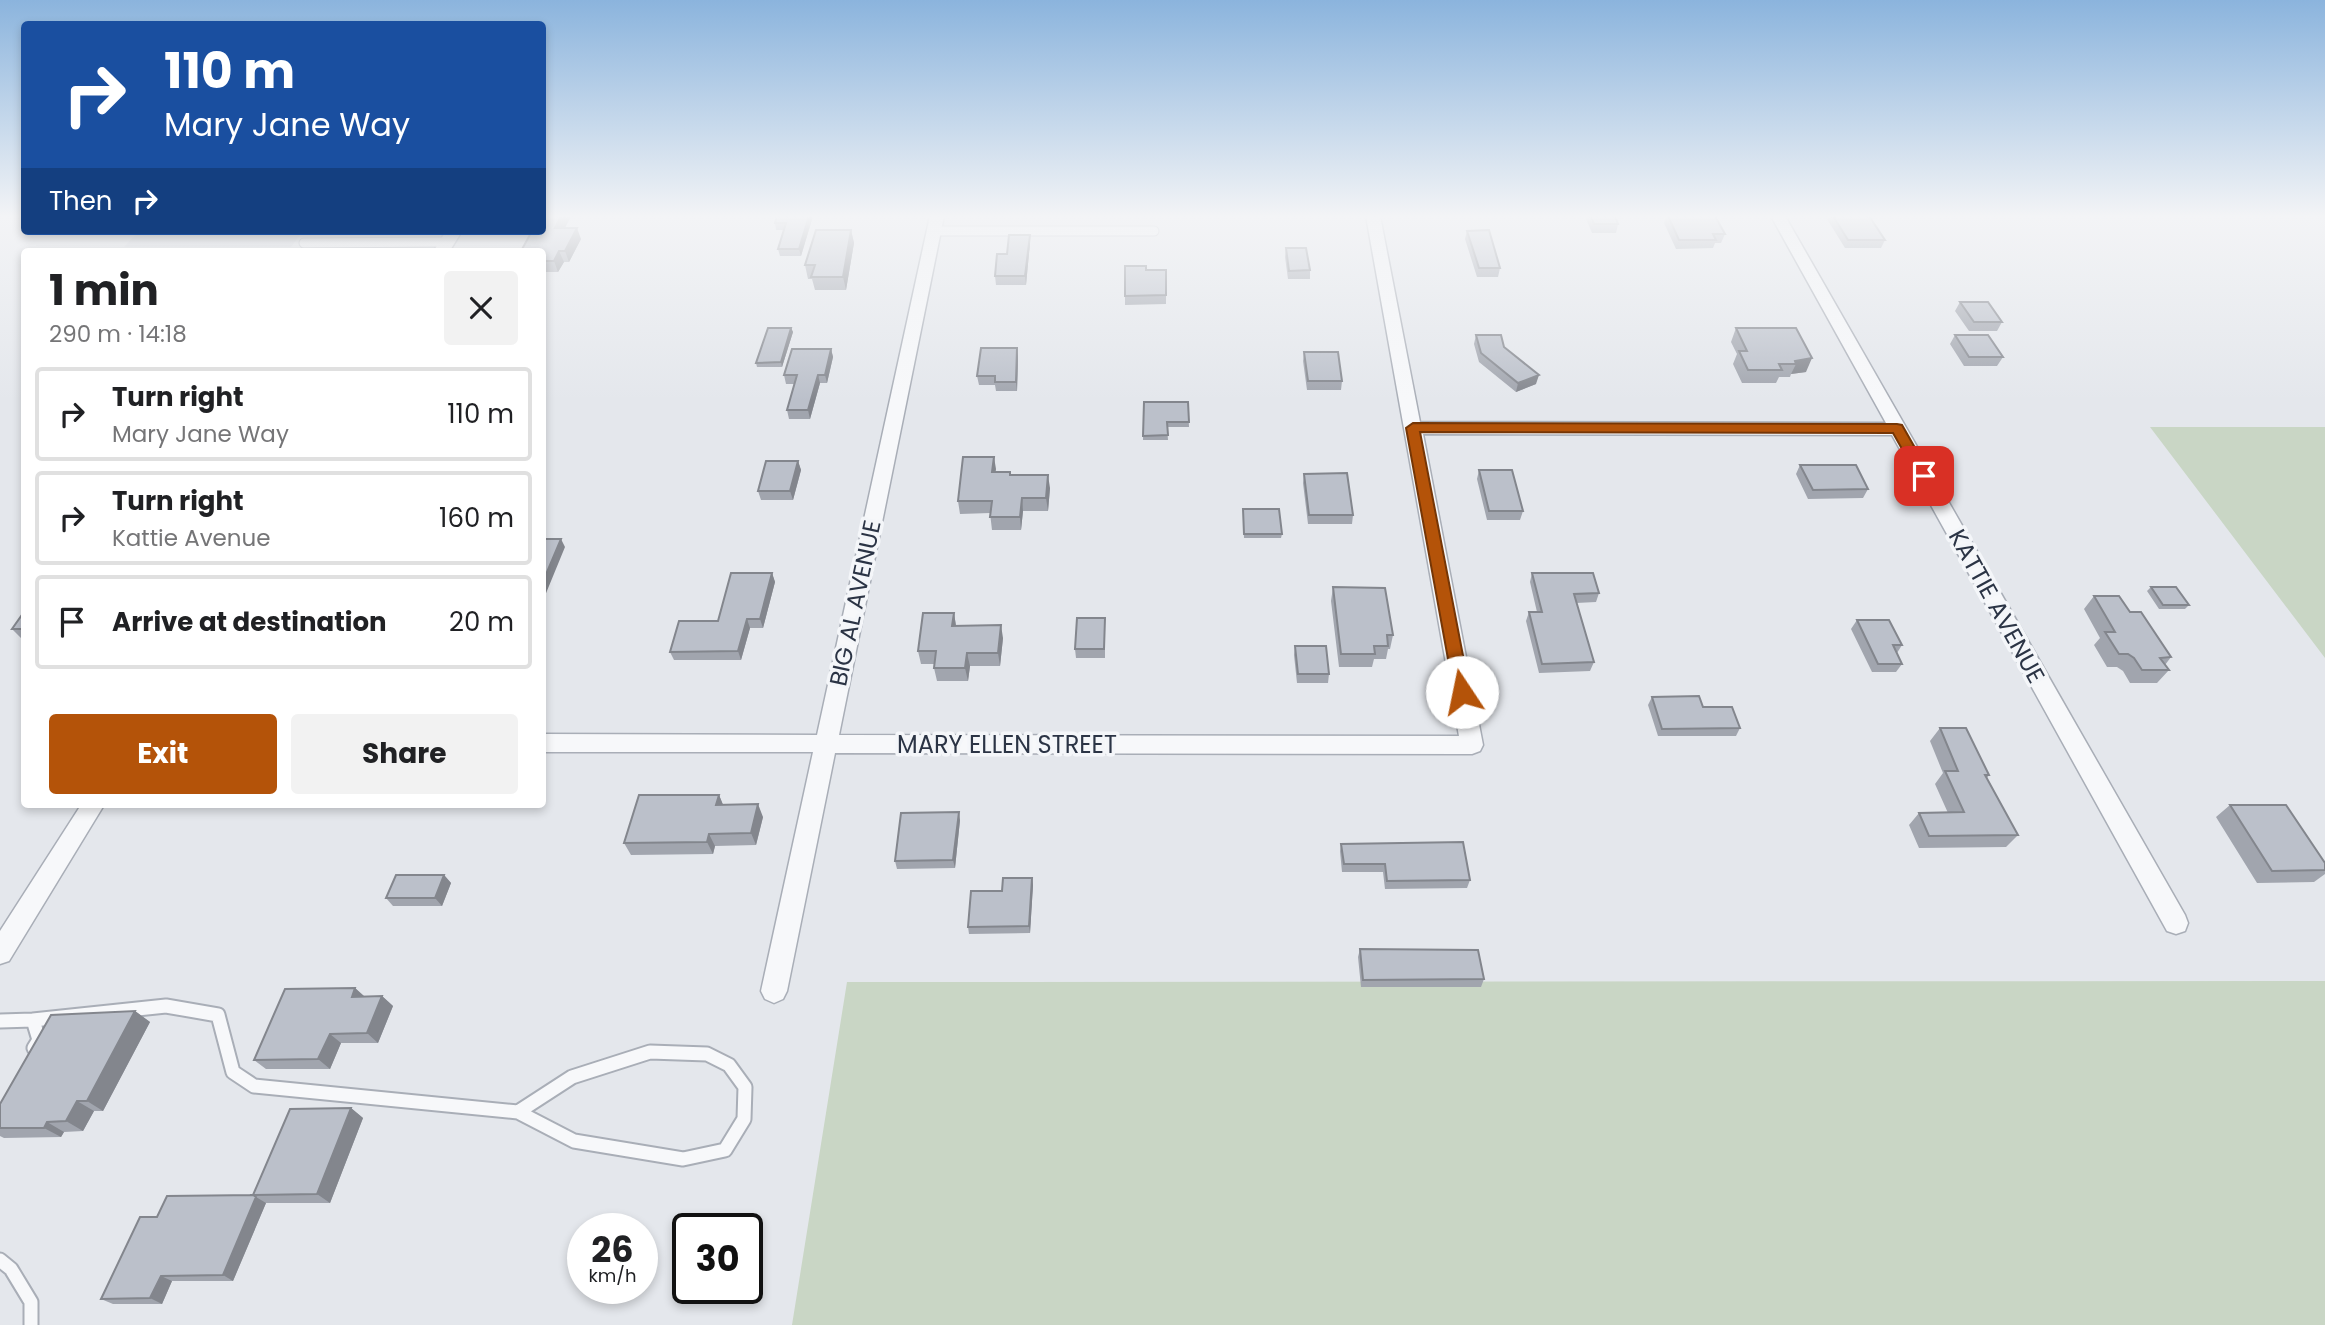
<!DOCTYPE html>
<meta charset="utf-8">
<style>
:root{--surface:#fff;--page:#f2f2f2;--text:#202124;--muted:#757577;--line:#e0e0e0;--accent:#b45309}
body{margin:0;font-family:Poppins,sans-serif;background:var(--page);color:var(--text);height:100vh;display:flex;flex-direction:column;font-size:26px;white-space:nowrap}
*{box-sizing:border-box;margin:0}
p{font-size:23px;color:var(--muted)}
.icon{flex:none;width:38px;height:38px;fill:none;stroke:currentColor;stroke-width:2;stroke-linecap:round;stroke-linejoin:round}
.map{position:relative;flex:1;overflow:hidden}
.side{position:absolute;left:21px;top:248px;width:525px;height:560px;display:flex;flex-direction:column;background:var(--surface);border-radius:7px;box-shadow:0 4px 10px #0003}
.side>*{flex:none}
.guide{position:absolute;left:21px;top:21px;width:525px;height:214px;border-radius:7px;box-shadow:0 4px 10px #0003;background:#1a4fa0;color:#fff;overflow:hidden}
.speed{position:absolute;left:567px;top:1213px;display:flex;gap:14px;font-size:35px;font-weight:700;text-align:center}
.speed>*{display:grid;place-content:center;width:91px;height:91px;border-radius:50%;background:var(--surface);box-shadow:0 4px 10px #0003;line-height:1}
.speed small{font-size:18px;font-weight:400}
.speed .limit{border:4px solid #111;border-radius:10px;background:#fff;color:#111}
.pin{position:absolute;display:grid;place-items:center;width:60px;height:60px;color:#fff;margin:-30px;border-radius:14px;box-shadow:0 4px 10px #0006}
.me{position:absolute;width:77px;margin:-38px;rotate:349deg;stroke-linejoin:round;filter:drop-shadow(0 0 5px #0008)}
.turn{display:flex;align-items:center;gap:24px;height:147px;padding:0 28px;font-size:32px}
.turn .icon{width:91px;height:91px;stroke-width:2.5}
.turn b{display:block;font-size:49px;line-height:60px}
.then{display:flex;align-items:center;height:66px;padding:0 28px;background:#0003;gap:14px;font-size:26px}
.round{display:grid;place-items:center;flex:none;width:74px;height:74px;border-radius:7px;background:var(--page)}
.summary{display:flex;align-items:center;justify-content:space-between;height:119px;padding:0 28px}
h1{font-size:42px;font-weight:700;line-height:52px}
.primary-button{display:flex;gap:14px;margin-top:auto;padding:14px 28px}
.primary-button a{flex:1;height:80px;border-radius:7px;background:var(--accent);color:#fff;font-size:28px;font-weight:700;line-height:80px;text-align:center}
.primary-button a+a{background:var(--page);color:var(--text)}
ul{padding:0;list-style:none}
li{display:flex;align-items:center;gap:21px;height:94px;margin:0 14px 10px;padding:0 14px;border:4px solid var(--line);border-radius:7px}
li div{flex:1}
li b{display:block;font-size:26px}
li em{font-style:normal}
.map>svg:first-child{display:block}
.built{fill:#d2d6de}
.green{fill:#c9d6c5}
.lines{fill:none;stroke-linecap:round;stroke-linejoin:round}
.service-far1-casing{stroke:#a9aeb7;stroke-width:11}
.service-casing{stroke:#a9aeb7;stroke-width:17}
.minor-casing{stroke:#a9aeb7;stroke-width:3}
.service-far1{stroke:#f7f8fa;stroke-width:9}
.service{stroke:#f7f8fa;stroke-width:13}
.minor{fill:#f7f8fa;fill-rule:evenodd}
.wall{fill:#a1a5ae}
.shaded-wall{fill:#83868d}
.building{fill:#bbc0ca;stroke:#83868d;stroke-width:2}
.route{fill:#b45309;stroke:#753606;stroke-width:2}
.labels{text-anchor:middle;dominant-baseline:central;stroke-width:7;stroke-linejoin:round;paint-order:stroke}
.street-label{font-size:24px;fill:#2b3445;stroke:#f4f6f9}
</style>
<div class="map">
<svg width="2325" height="1325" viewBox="0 0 2325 1325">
<rect width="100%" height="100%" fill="#e4e7ec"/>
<path class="built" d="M139,231h164l-12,16h-167z"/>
<path class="green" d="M2150,427h175v231z
M2325,981v344h-1533l55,-343z"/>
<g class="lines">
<defs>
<path id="service-far1" d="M934,231h220
M304,243l143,-1"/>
<path id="service" d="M33,1020l133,-14 52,9 15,57 21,14 264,26
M0,1021l33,-1 6,20 -5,8
M650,1052l57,2 22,11 16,22 -1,32 -19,31 -42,9 -109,-18 -56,-29 54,-35z
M0,1260l11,9 20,33v23"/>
<path id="minor" d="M930,216h14l-105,519 620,1 -93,-520h14l40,206 466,1 -115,-207h14l400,699 3,8 -3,8 -9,3 -9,-3 -275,-496 -469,-1 60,311 -3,6 -8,3 -637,-1 -48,238 -4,8 -9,4 -9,-4 -4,-8 52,-239h-271v-18l275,1z
M446,231h16l-13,21h-16z
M81,805h23l-95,156 -9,3v-33z"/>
</defs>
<use href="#service-far1" class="service-far1-casing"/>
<use href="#service" class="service-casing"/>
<use href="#minor" class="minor-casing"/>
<use href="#service-far1" class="service-far1"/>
<use href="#service" class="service"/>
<use href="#minor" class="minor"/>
</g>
<path class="wall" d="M542,216h29l-6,12 16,11 -12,23h-5l-6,10h-16v-20h-21v-1z
M777,216h36l-12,40h-21l-2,-7 6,-19h-8l-1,-7z
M1441,216h34l-1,1z
M1585,216h30l3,8 -2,9h-24z
M1667,216h48l10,18 -4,9h-6l-2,5 -37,1 -12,-26z
M1829,216h40l16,24 -4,8h-36l-18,-29z
M851,230l3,13 -8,47h-31l-3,-11h-4l-3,-14z
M1467,231l33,37 -2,9h-21l-12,-38z
M1030,243l-4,42h-30l-1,-9 12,-22z
M1286,248l24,22v9h-22l-3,-22z
M1125,266l21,4h20v34l-41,1z
M1960,302l42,20 -5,9h-28l-14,-20z
M791,328l2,4 -11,35h-25l-1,-4z
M1736,328h60l10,44 -15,2 -1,3h-11l-3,6h-34l-9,-19 4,-10 -6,-12z
M1476,335l28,12 32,37 -20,8 -37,-30 -5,-18z
M1955,335l48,22 -6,9h-33l-14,-22z
M1017,348l1,9 -1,34h-21l-1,-6h-16l-2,-9z
M831,349l2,8 -6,26h-7l-10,36h-21l-2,-9 7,-26h-8l-2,-9z
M1304,352l38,29 -1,9h-34l-4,-29z
M1144,402h44l1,25h-22l1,13h-25z
M994,457l1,15 16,3 39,13 -2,23h-25l-2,19h-29l-2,-17 -30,1 -2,-13z
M798,461l3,9 -8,30h-32l-3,-9z
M1800,465l68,24 -5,9 -55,1 -12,-25z
M1479,470l44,41 -3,9h-33l-10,-41z
M1304,474l49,41 -1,9h-44l-5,-41z
M1243,509l39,25 -1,4h-37z
M772,573l3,9 -12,46h-13l-9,32h-67l-4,-8 48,-31z
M1532,573l67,20 -3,9 -20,1 18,59 -4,9 -51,2 -13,-52 3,-9h8l-7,-30z
M1333,587l60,48 -3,14h-2l-2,10h-12l-2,8h-33l-8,-66z
M2151,587l38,18 -4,4h-26l-12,-18z
M2094,596l77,61 -6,8 4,5 -12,13h-27l-7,-12 -6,-4h-10l-13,-22 6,-7 -16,-29z
M24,612v26h-3l-9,-9z
M954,613l2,13 47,12 -3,28h-30l-2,15h-31l-3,-13 1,-4h-14l-3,-13z
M1105,618v40h-29l-1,-9z
M1857,620l45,25 -5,8 5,11 -6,8h-24l-21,-43z
M1295,646l34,28 -1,9h-31l-3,-28z
M1652,697l51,10 37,21 -4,8h-78l-10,-31z
M1940,728l49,47 -2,3 31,57 -12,12 -87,1 -10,-23 10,-12h29l-13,-29 8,-11 -13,-32z
M719,795l4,10 40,12 -7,28 -41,1 -2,8 -82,1 -7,-12z
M2230,805l95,58v11l-11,8 -57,1 -41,-66z
M960,820l-5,48 -58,1 -2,-8z
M1341,844l129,36 -3,8 -82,1 -2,-17h-41l-2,-21z
M444,875l7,8 -9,23h-49l-7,-8z
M1032,878l1,7 -3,48 -61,1 -1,-7 34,-36z
M1360,949l124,30 -3,8h-120l-3,-30z
M355,988l9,8h18l11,10 -15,37h-37l-11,26h-64l-12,-9z
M135,1011l15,11 -47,89h-9l-11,20 -19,1 -3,5 -57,1 -4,-2v-32z
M351,1108l12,10 -33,85h-64l-33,78h-61l-10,23h-49l-12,-5 56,-82 96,-22z"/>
<path class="shaded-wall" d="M561,216h10l-12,23 -4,-11z
M809,216h4l-12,40 -2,-7z
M577,228l4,11 -12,23 -4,-11z
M851,230l3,13 -8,47 -3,-13z
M1030,235v8l-4,42 -1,-9z
M559,251l5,11 -6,10 -4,-11z
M791,328l2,4 -11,35 -1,-5z
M1017,348l1,9 -1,34 -1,-9z
M831,349l2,8 -6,26 -2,-8z
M1812,358l-6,14 -15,2 5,-10 -1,-3z
M818,375l2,8 -10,36 -2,-9z
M1539,375l-3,9 -20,8 2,-9z
M994,457l2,12 -2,16 -2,-13z
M798,461l3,9 -8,30 -3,-9z
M1048,475l2,13 -2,23 -2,-13z
M1022,498l1,13 -2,19 -1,-13z
M561,539l4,8 -23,56v-19z
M772,573l3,9 -12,46 -3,-9z
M954,613l2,13h-4z
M747,619l3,9 -9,32 -3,-9z
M1001,625l2,13 -3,28 -2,-13z
M967,653l3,13 -2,15 -3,-13z
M719,795l5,12 -8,-2z
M758,804l5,13 -7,28 -5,-12z
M959,812l1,8 -5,48 -2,-8z
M709,834l6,12 -2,8 -6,-12z
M444,875l7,8 -9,23 -7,-8z
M1032,878l1,7 -3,48 -1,-7z
M355,988l11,10 -14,-1z
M382,996l11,10 -15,37 -11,-10z
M135,1011l15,11 -47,89 -16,-10z
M330,1034l11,9 -11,26 -12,-10z
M77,1101l17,10 -11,20 -17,-10z
M351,1108l12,10 -33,85 -13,-9z
M47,1122l17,10 -3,5 -17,-9z
M256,1197l10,6 -33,78 -10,-6z
M161,1276l11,5 -10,23 -12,-6z"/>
<path class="building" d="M542,216h19l-6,12h22l-12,23h-6l-5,10h-12v-9l-21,-1 11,-20h10z
M777,216h32l-10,33h-21l8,-26h-11z
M1591,216h24l3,8h-24z
M1668,216h47l10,18h-12l3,6h-37z
M1833,216h36l16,24h-37z
M816,230h35l-8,47h-32l4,-12h-10z
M1489,230l11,38h-21l-12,-37z
M1009,235h21l-5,41h-30l2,-22h10z
M1286,248h20l4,22 -21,1z
M1125,266h21v4h20v25l-41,1z
M1960,302h28l14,20h-28z
M768,328h23l-10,34 -25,1z
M1736,328h60l16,30 -17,3 1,3h-17l3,6h-34l-9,-19h8z
M1476,335h25l3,12 35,28 -21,8 -37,-30z
M1955,335h33l15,22h-34z
M981,348h36l-1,34h-21v-6h-18z
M792,349h39l-6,26h-7l-10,35h-21l10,-35h-13z
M1304,352h34l4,29h-34z
M1144,402h44l1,20h-22l1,13 -25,1z
M963,457h31l-2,15h18v3h38l-2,23h-24l-2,19h-30l2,-16h-34z
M766,461h32l-8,30h-32z
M1800,465h56l12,24 -55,1z
M1479,470h33l11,41h-34z
M1347,473l6,42h-44l-5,-41z
M1243,509h36l3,25h-38z
M542,539h19l-19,45z
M731,573h41l-12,46h-13l-9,32 -68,1 9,-31h39z
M1532,573h61l6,20 -25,1 20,68 -52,2 -13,-52h13z
M1333,587l52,1 8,47h-6l1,11h-14l1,8h-34z
M2151,587h25l13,18h-26z
M2094,596h25l11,16h11l30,45 -11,1 9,12h-27l-8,-12 -6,-4h-9l-14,-22h10z
M24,612v17h-12z
M923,613h31l-2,13 49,-1 -3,28h-31l-2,15h-31l2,-17h-18z
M1077,618h28l-1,31h-29z
M1857,620h32l13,25h-9l9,19h-24z
M1295,646h31l3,28h-31z
M1699,696l4,11h29l8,21 -78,1 -10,-32z
M1940,728h26l23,47h-4l33,60 -89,1 -10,-23 45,-1 -19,-41h13z
M639,795h80l-3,10 42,-1 -7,29 -42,1 -2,8 -83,1z
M2230,805h56l39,58v7l-53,1z
M959,812l-6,48 -58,1 6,-48z
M1463,842l7,38 -83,1 -2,-17h-41l-3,-20z
M396,875h48l-9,23h-49z
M1003,878h29l-3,48 -61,1 3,-36h31z
M1360,949l118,1 6,29 -121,1z
M355,988l-3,9 30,-1 -15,37 -37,1 -12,25 -64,1 31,-71z
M135,1011l-48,90h-10l-11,20 -19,1 -3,6h-44v-24l51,-89z
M351,1108l-34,86 -64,1 37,-86z
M253,1195l3,2 -33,78 -62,1 -11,22 -49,1 39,-82h17l10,-21 90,-1z"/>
<linearGradient id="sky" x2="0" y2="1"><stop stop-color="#8bb4dd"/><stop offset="0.54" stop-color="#f3f4f6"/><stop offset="1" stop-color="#f3f4f6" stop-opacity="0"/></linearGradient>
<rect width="2325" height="401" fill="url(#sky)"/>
<path class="route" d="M1413,423l484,1 5,1 29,51 -2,3h-10l-26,-46 -473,-1 50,260 -8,6 -8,-6 -48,-264z"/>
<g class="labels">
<g class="street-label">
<text transform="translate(855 603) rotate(-78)">BIG AL AVENUE</text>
<text transform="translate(1997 606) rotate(61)">KATTIE AVENUE</text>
<text x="1007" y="744">MARY ELLEN STREET</text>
</g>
</g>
</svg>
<div class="speed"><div>26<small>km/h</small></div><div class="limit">30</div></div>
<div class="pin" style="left:1924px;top:476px;background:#d93025"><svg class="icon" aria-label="arrive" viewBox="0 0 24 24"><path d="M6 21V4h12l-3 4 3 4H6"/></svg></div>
<svg class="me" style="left:1462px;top:692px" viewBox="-20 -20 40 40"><circle r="19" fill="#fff"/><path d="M0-13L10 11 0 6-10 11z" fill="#b45309"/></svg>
<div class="guide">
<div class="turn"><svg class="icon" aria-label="right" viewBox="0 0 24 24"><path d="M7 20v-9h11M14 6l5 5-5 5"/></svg><div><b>110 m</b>Mary Jane Way</div></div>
<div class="then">Then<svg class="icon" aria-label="right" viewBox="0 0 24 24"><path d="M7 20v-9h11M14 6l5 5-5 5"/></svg></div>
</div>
<section class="side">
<div class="summary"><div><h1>1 min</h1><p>290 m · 14:18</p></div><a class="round"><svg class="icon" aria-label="close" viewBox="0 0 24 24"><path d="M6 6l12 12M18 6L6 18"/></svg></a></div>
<ul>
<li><svg class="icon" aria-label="right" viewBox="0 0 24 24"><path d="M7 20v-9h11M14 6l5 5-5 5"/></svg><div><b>Turn right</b><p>Mary Jane Way</p></div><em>110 m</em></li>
<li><svg class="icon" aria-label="right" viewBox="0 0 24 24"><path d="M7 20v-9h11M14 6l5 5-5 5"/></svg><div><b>Turn right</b><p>Kattie Avenue</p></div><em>160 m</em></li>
<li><svg class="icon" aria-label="arrive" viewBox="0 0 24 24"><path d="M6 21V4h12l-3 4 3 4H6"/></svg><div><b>Arrive at destination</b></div><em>20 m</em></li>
</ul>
<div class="primary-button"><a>Exit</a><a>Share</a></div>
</section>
</div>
